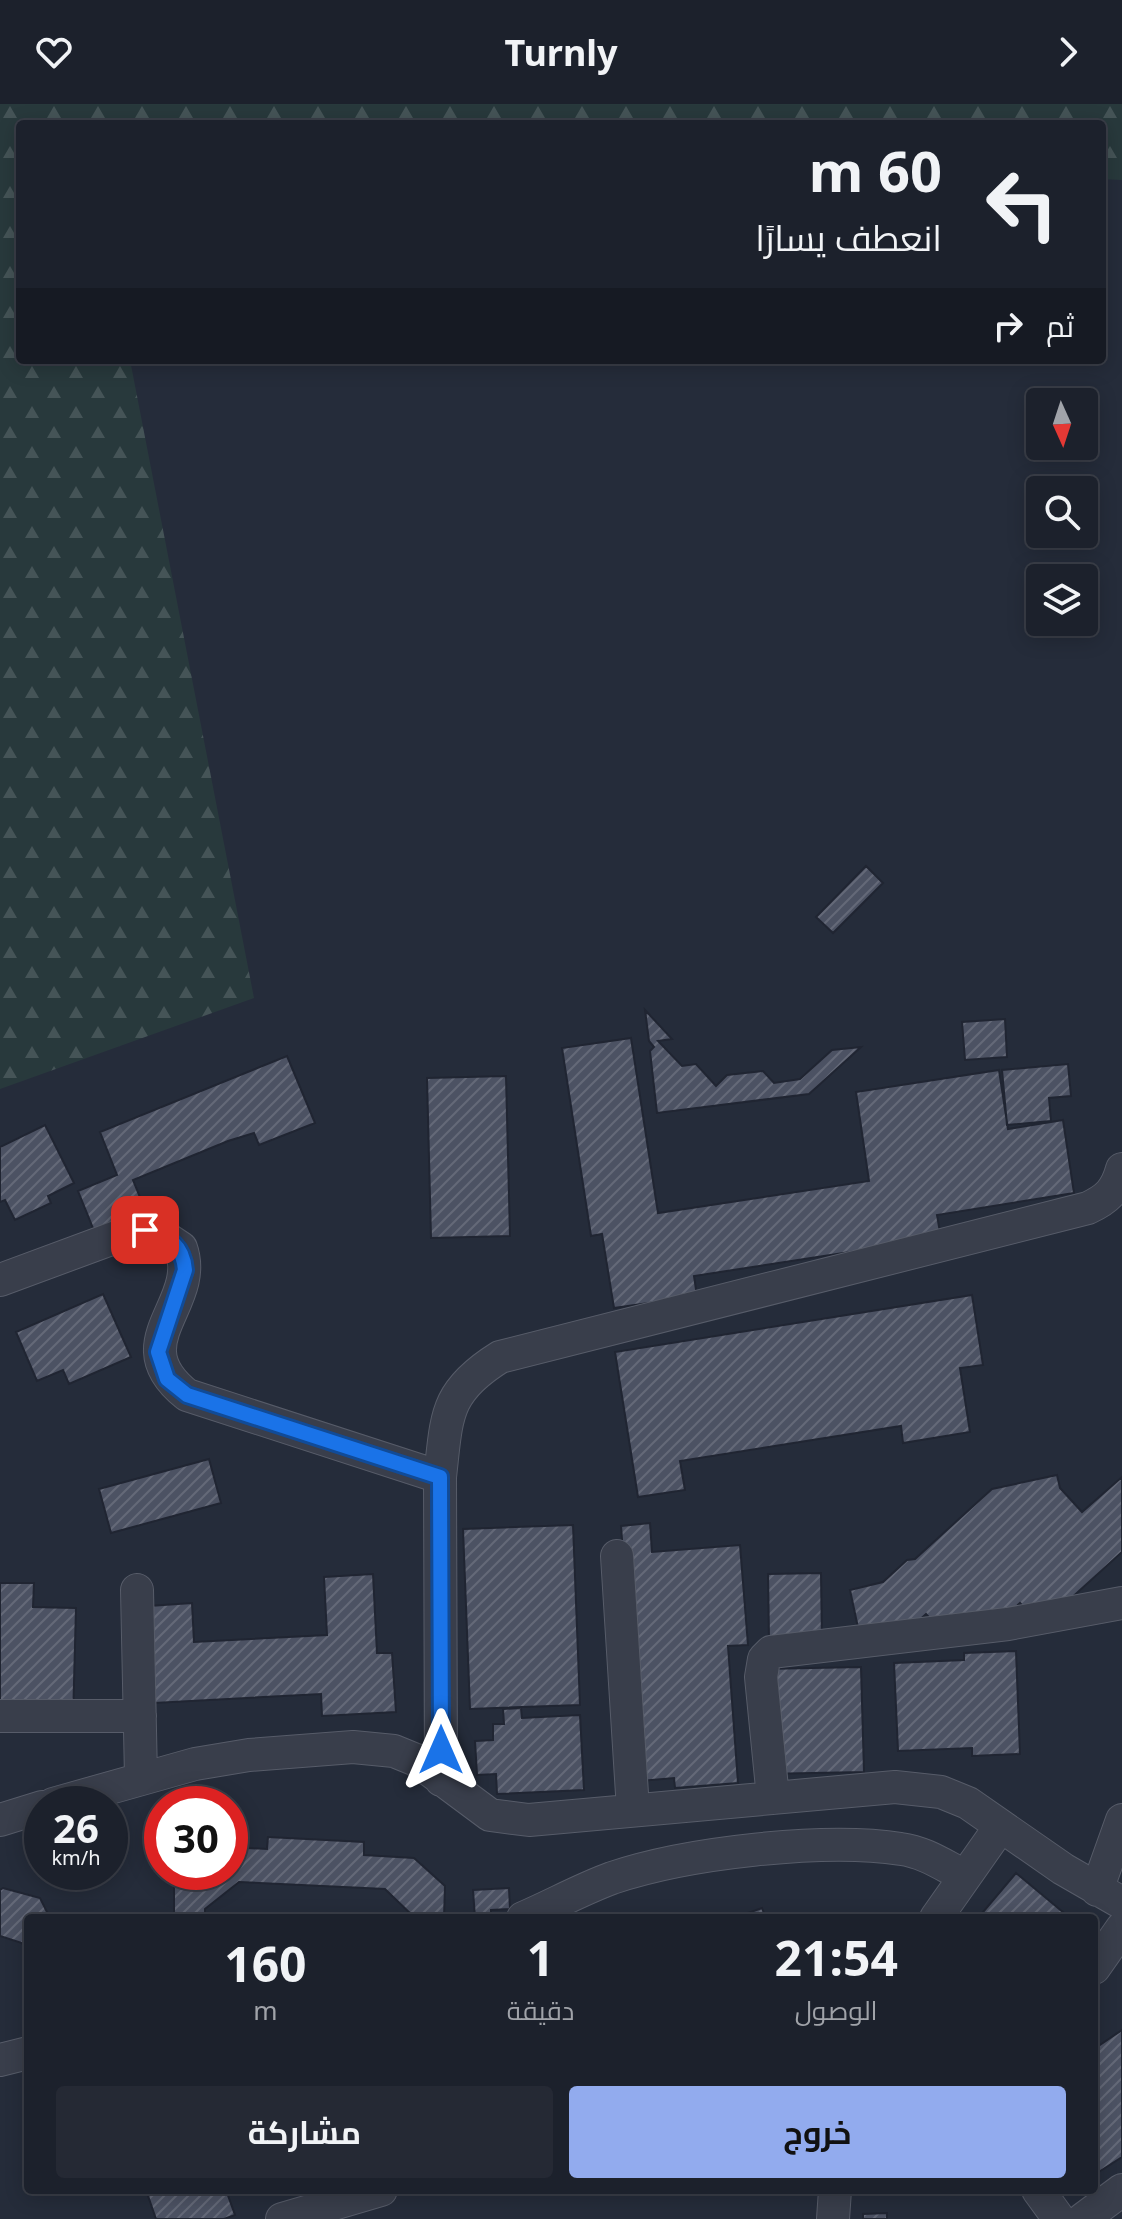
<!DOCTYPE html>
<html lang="ar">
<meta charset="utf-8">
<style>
:root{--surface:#1c212c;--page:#252934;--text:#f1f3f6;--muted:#a0a3a9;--line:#3a3e48;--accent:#92abee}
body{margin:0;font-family:"Noto Sans",Cairo,sans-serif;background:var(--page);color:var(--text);direction:rtl;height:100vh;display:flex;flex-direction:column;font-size:30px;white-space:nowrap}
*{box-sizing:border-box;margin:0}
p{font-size:26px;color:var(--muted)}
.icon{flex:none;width:44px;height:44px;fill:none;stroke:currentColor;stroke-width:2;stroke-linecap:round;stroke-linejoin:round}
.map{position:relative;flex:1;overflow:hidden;direction:ltr}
.panel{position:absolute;left:24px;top:1810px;width:1074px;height:280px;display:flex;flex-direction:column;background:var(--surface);border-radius:8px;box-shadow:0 4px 20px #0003,0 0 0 2px var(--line);direction:rtl}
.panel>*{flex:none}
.banner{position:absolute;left:16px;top:16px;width:1090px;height:244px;border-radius:8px;box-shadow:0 4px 20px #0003,0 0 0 2px var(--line);direction:rtl;background:#1c212c;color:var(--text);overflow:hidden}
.needle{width:52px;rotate:177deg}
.controls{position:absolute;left:1026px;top:284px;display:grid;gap:16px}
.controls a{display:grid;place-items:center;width:72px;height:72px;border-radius:8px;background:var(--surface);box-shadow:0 4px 20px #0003,0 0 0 2px var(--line);font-size:40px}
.speed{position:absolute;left:24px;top:1682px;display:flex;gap:16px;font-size:40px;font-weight:700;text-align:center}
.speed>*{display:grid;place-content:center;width:104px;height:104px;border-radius:50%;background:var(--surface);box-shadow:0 4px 20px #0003,0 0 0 2px var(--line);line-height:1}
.speed small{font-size:20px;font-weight:400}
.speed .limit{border:12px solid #d22;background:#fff;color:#111}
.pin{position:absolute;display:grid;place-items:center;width:68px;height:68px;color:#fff;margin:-34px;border-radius:16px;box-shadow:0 4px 12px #0006}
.me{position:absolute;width:88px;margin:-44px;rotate:0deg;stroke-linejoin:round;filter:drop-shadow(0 0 6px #0008)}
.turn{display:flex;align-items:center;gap:28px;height:168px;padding:0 32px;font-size:36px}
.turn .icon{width:104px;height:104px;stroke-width:2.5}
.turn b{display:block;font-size:56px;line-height:68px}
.then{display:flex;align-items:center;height:76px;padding:0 32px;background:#0003;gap:16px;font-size:30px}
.eta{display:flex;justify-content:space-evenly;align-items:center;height:136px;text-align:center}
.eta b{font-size:48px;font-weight:700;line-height:56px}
.action{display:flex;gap:16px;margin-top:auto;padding:16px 32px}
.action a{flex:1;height:92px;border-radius:8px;background:var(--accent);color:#111;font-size:32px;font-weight:700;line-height:92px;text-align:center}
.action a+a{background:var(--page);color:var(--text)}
header{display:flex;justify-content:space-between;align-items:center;height:104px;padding:0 32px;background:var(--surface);font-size:36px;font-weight:700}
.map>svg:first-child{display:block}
.forest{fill:url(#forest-firs)}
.building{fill:url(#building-hatch);stroke:#202532;stroke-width:2}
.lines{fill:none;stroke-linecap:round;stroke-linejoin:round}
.street-casing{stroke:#575c69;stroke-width:34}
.street{stroke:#393e4b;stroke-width:32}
.route-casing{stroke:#114b97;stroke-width:20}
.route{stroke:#1a73e8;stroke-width:14}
</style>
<header><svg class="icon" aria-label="forward" viewBox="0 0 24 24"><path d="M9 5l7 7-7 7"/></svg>Turnly<svg class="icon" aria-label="heart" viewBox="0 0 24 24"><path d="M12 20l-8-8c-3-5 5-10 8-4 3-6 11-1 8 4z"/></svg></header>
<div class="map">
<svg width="1122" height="2115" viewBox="0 0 1122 2115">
<defs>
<pattern id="forest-firs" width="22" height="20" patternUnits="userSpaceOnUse" patternTransform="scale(2)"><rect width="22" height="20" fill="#28393c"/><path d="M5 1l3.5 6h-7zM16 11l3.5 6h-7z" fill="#455457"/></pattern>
<pattern id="building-hatch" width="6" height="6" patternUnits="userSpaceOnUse" patternTransform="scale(2)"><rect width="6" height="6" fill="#4c5263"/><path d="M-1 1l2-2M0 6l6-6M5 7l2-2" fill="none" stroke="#646978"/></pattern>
</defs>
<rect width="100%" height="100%" fill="#252c3a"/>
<path class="forest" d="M0,0h1122v76l-20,-1v-55h-1082v236h110l124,638 -254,91z"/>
<path class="building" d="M866,762l17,17 -50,50 -17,-16z
M645,906l27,29 -14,2 24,25 14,-2 20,22 11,-11 36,-4 11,12 26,-4 32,-29 29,-3 -52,47 -152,19 -7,-62 4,-4 -5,-6z
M1005,915l2,38 -42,3 -3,-38z
M631,934l27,175 211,-32 -13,-89 143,-22 9,59 55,-9 11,73 -137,22 4,23 -247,38 3,20 -83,12 -12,-74 -11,2 -29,-188z
M287,952l28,67 -56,22 -5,-12 -26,8 -95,39 19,47 -51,21 -23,-57 39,-16 -17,-43z
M1068,960l3,32 -22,2 2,23 -44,4 -5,-55z
M506,972l4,160 -79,2 -4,-160z
M45,1021l29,58 -26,13 3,7 -36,17 -10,-20 -5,2v-55z
M103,1190l28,63 -62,27 -6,-14 -26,11 -21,-49z
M972,1191l11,70 -23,3 10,64 -67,11 -2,-17 -221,35 5,29 -47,7 -23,-145z
M209,1355l12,44 -110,30 -12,-44z
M1057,1371l3,13 22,24 40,-35v75l-54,49 -30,22 -18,-20 -40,37 -39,-9 -15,-17 -12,11 -54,12 -10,-47 33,-8 24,-22 8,-1 77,-70z
M650,1419l2,29 88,-7 8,100 -20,1 10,137 -63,5 -1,-10 -34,3 -19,-255z
M573,1421l7,180 -110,4 -7,-180z
M821,1469l1,67 -53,1 -1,-67z
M373,1470l4,79h15l4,59 -74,4 -1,-22 -167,9 -5,-97 43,-3 2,39 133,-7 -3,-58z
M0,1479h34l-1,24 43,1 -3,112 -73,-2z
M1016,1547l4,103 -48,2v-8l-74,3 -4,-88 70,-3v-7z
M861,1563l3,105 -104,2 -3,-105z
M521,1604l1,10 58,-3 4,75 -87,4 -1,-20 -19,1 -2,-34 18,-1v-16h11l-1,-15z
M268,1733l96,5v13l50,3 31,28 -1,32h-29l-30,-29 -146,-7 -34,27v9h-31v-46h56v-25l37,2z
M1016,1769l54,45h-92z
M3,1784l37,10 10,20h-22v36l-6,-11 -22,-7v-46z
M509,1784l1,21 -19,1v8h-16l-2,-28z
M762,1804l4,10h-32z
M1122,1926v127l-28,18v-126z
M146,2086h80l9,25 -11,4h-68z
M887,2109v6h-24v-5z"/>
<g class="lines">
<defs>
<path id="street" d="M0,1176l130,-48h27l24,16c20,57 -61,94 6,147l253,82 1,303
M440,1373c7,-61 4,-85 60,-120l588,-149c19,-9 28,-17 34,-39
M617,1452l16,254
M137,1486l4,187
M0,1612h140
M773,1694l-12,-121 3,-18 7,-7 237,-28 114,-21
M53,1700l142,-40 54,-9 104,-8 41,4 22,9 74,55 39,5 366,-33 46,5 27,11 95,66 59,34
M0,1716l42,-13
M1097,1786l25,-70
M523,1814c30,-13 59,-29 89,-40 74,-25 212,-41 289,-29 23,3 42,16 62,26
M936,1814l64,-91
M1094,1864l28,-40
M0,1956l28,-7
M1038,2086l21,29
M282,2115l99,-29
M833,2115l2,-29
M1083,2115l39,-29"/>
</defs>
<use href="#street" class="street-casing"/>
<use href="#street" class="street"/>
</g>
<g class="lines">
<defs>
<path id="route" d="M145,1126c24,5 38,16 40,40l-27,82 9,27 20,16 253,82 1,273"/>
</defs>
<use href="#route" class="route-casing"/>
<use href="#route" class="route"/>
</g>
</svg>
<div class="controls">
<a><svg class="needle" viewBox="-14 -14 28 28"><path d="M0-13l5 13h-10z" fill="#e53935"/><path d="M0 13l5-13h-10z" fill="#a0a3a9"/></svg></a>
<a><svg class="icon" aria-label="search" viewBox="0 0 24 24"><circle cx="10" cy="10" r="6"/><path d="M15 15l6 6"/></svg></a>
<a><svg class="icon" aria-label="layers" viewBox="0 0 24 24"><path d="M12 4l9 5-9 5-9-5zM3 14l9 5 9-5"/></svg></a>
</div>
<div class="speed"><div>26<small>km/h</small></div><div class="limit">30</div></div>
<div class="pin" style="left:145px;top:1126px;background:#d93025"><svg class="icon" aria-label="arrive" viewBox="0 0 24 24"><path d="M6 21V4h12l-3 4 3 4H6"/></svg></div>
<svg class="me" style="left:441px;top:1646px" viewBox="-20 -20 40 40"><path d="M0-17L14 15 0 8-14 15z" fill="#1a73e8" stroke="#fff" stroke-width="4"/></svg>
<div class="banner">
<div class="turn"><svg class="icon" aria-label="left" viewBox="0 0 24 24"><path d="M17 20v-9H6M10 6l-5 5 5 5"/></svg><div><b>60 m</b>انعطف يسارًا</div></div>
<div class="then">ثم<svg class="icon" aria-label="right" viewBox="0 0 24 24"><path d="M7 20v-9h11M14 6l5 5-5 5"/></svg></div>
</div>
<section class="panel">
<div class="eta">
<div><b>21:54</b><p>الوصول</p></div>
<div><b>1</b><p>دقيقة</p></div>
<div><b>160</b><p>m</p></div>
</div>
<div class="action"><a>خروج</a><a>مشاركة</a></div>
</section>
</div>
